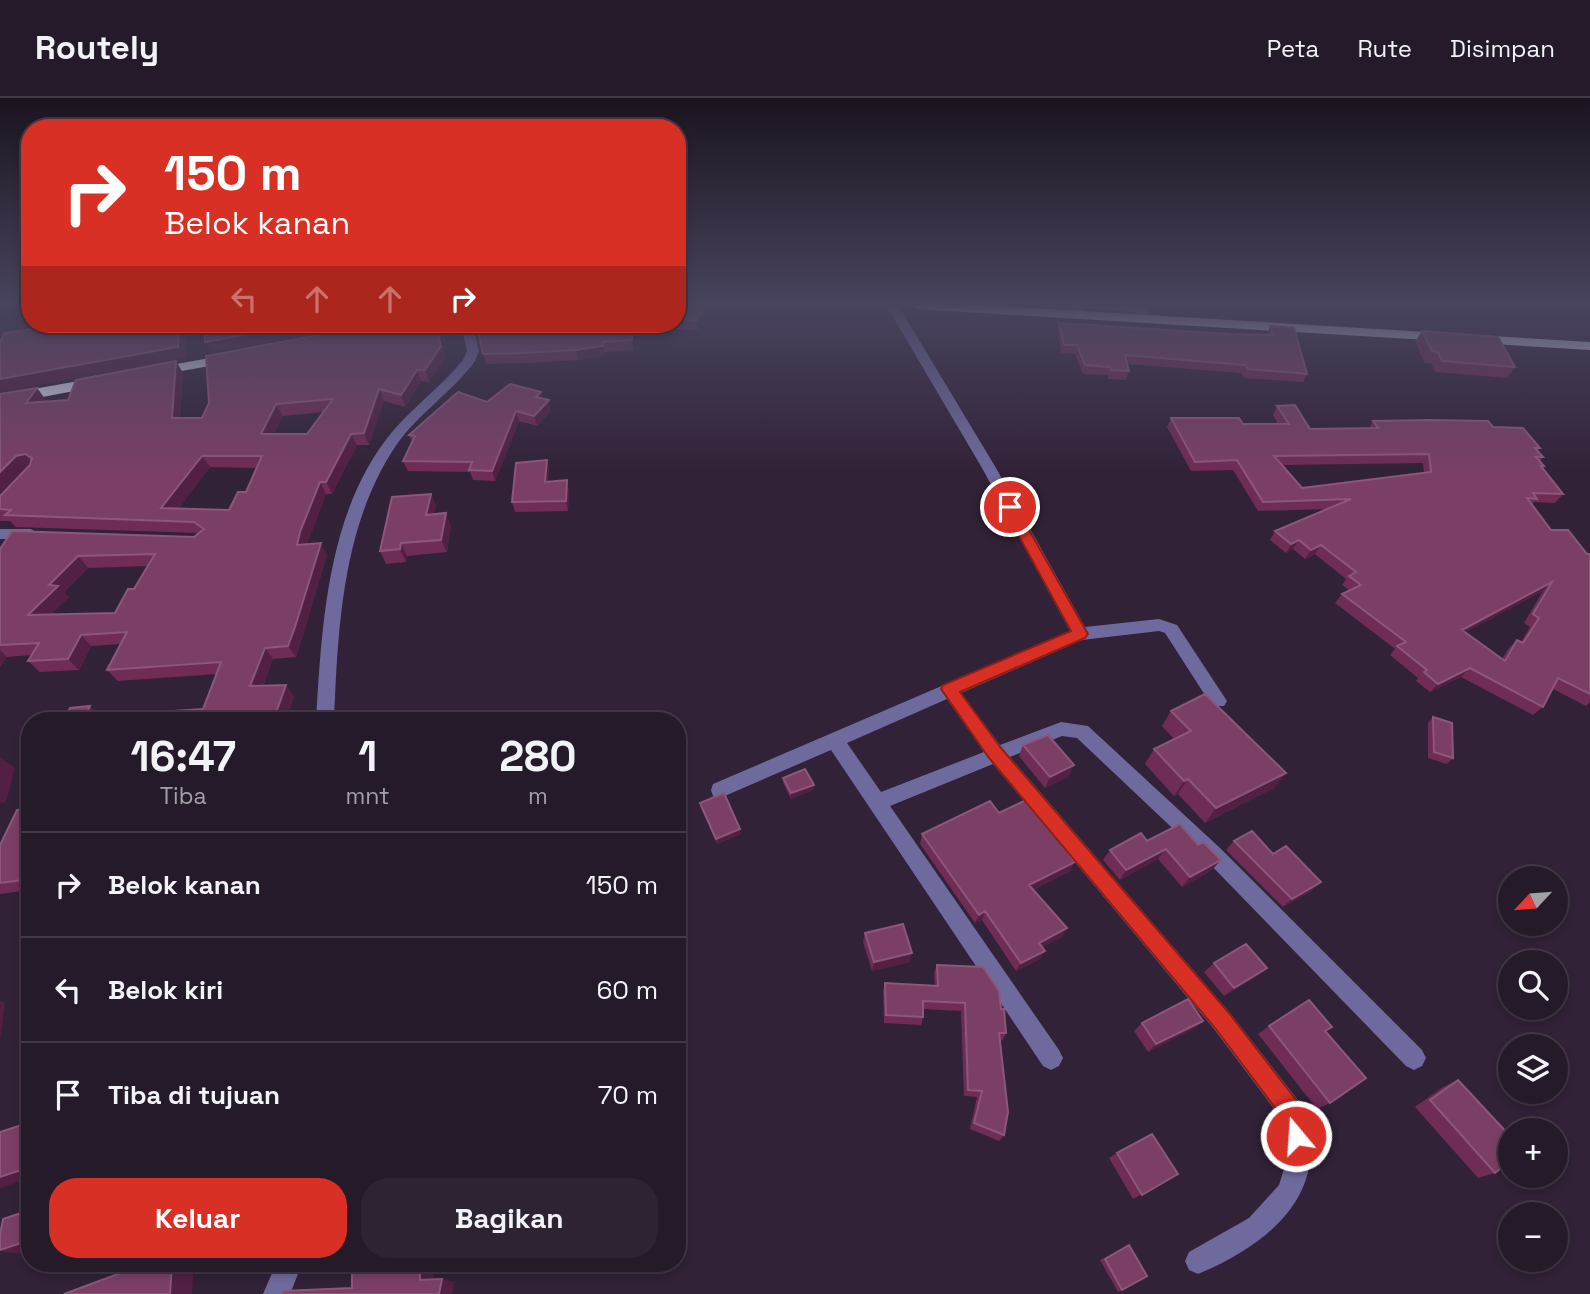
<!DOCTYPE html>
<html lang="id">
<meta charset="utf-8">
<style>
:root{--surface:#251a29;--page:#2d2331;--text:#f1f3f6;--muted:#a3a1a8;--line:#423846;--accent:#d93025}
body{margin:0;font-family:"Space Grotesk",sans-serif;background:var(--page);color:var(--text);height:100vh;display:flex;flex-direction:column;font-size:26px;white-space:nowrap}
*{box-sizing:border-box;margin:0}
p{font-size:23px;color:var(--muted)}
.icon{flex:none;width:38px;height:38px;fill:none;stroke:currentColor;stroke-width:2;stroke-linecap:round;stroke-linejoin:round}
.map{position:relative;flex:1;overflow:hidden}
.details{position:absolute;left:21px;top:614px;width:665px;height:560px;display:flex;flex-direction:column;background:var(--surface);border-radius:28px;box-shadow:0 4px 10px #0003,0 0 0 2px var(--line)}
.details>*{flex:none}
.banner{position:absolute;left:21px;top:21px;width:665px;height:214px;border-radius:28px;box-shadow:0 4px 10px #0003,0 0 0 2px var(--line);background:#d93025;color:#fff;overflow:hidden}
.needle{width:46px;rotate:244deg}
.controls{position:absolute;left:1498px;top:768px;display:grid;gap:14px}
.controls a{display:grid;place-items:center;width:70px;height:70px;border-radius:50%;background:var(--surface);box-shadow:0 4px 10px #0003,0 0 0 2px var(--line);font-size:35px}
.pin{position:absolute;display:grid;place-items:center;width:60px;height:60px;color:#fff;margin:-30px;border:4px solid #fff;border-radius:50%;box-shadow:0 2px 7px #0007}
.me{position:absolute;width:77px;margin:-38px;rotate:342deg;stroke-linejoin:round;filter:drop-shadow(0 0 5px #0008)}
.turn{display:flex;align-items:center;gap:24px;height:147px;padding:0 28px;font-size:32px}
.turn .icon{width:91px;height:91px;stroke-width:2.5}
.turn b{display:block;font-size:49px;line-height:60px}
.lanes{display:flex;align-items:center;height:66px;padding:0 28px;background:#0003;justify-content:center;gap:35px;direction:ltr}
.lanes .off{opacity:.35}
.eta{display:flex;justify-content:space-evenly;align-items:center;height:119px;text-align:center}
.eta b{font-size:42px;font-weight:700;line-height:49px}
.button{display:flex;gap:14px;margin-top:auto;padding:14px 28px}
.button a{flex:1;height:80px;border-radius:28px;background:var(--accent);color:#fff;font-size:28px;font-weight:700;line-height:80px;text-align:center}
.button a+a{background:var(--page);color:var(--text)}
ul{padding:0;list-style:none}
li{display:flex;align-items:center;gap:21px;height:105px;padding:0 28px;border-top:2px solid var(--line)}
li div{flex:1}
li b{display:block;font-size:26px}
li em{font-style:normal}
header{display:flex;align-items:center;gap:42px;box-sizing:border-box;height:98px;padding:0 35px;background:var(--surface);border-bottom:2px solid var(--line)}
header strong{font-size:33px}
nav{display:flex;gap:38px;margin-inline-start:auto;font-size:24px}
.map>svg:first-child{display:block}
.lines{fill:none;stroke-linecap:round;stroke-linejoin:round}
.minor{fill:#6f6a9d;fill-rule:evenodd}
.highway{fill:#d6d5ee;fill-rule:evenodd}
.wall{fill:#6f2c55;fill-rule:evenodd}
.shaded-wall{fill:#512042}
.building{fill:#7b3f65;stroke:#8c5779;stroke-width:2;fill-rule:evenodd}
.route{fill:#d93025;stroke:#8d1f18;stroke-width:2}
</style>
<header>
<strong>Routely</strong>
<nav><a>Peta</a><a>Rute</a><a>Disimpan</a></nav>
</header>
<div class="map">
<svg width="1590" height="1196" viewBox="0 0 1590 1196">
<rect width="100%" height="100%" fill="#312237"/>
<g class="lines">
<path class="minor" d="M886,207h12l98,163 89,159 74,-8 18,6 50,76 -3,5h-12l-47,-73 -6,-2 -77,9 -121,53 39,52 61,-23 27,4 131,121 203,203 4,8 -4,8 -8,4 -8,-4 -201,-207 -128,-121 -15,-2 -52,21 220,256 71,91c35,86 -31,140 -103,170l-9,-4 -4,-9 4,-9 60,-34 30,-33 8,-26 -6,-41 -67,-89 -221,-265 -103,42 169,244 4,8 -4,8 -8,4 -8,-4 -212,-316 -111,48 -7,-2 -2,-6 2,-6 357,-153 -88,-163zM947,601l37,53 -103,40 -34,-49z
M1072,207l70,1 6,3 2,10 -10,2 -3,-9 -53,-3v6l-6,3 -6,-3z
M461,226h12l6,27 -4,10c-23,32 -58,53 -80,86 -53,80 -57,181 -61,274h-18c6,-97 11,-210 76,-289 22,-26 50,-46 71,-72l4,-9z
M0,431h31l7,5 -7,5h-31z
M276,1166h26l-12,30h-27z"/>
<path class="highway" d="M910,207h73l607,37v8l-673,-41z
M232,256l5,1v6l-83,15 -7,-4 7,-4z
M101,279l8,5 -3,3 -106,20v-10z"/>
</g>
<path class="wall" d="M677,207h30l-9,25 -65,-4v24l-28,2v4l-27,4 -51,3 -41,1 -3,-10 4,-30h190z
M1059,225l172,11 36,1 3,-9 37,48 -4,8 -59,-4 -3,-5 -114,-9 2,7 -3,9 -18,-1v-4l-25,-1 -8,-20 -14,-1 -4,-22z
M440,226l6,18 -5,1 4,14 -16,25 -8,-1 -16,26 -21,-6 -15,44h-12l-25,49h-6l-19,50 20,11 -25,83 -6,19 -23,2 -10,27 31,10 -9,25h-222l27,-15 10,10 103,-7 14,-35 -99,7 -11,-11 13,-26 -29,2 -12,24 -39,2 -12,-11 4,-6 -25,2 -7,10v-118l194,-12 5,-4 -183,-6 -6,-6h-10v-25l29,-29h-3l-26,26 37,-105 8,11 -1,3 24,-2 115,-27 -3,45h22zM323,314l-16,22h-34l10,-18zM210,369l47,1 -11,24 -17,18 -51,-1zM148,468l-14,23 -19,24 -64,1 18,-17 -5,-5 24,-24z
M1422,233l93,36 -8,11 -72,-6 -4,-9h-6l-10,-21z
M541,294l2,7 8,12 -14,15 -18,-5 -24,60 -22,-1 -3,-8 -62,-1 -5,-10 9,-19 -3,-7 78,-33z
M1277,308l33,23 59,-1 4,-7 120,6 47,21 -2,3 5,6 -3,4 4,5 -1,2 20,26 -8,9 -21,-1 -2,3 19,25 36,24h3v148l-4,4 -33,-17 -10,18 -10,8 -72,-38 -31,15 -14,-11 2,-3 -28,-23 5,-6 -60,-46 7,-9 7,-4 -7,-5 4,-6 -31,-25 -10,5 -12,-10 -7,4 -16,-13 5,-9 53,-22 -70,2 -25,-41 -42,1 -24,-44 4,-9 72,6h35l-5,-9zM1423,365l1,10 -122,15 -20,-23zM1543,493l-19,32 6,4 -9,15 -4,-2 -9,9 -6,10 -36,-27z
M547,362l2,9 -1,13 21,7 -1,22 -53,1 -3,-10z
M431,396l5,12 -2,8 17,12 -4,26 -40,4 -1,6 -20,2 -6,-13z
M1171,613l115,62 -12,15 -69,35 -27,-29 -4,2 -29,-32 9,-15 20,-10 -12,-13z
M1433,619l20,41 -6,6 -19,-6v-35z
M1023,647l51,20 -6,12 -23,11 -26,-32z
M783,680l31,7 -1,5 -22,9 -8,-16z
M700,705l41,31 -24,10 -16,-36z
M30,711v81l-30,4v-49z
M922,736l156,20 -8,17 -37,19 34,38 -5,9 -20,10 3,4 -5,8 -24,12 -34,-51 -7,3 -55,-79z
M1147,743l65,29 -30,17 -24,-28 -38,21 -17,-20 7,-10z
M1234,743l39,13 48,28 -10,9 -28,16 -57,-57z
M865,835l45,29 -38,9 -9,-29z
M1214,865l42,14 -32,19 -20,-24z
M937,867l64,44 5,24 -4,8 -2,-1 4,95 -5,6 -29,-12 7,-32 -13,-1 -3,-85 -38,-2v8l-2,8 -37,-2 -1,-32 2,-8 50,3 -1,-13z
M1203,923l-9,7 -46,24 -14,-21 8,-8z
M1269,928l56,5 5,72 -13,6 -59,-75z
M1458,982l37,93 -17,5 -63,-71 28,-20z
M1117,1055l61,21 -45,25 -24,-41z
M1129,1147l-7,45 -4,2 -18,-32z"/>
<path class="shaded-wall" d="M703,207h4l-9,25 -1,-9z
M180,226h8l-3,34 -185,34v-13z
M305,226h66l-160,29 -6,-11z
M632,226h1v26l-1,-10z
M442,233l4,11 -5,1 4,14 -16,25 -4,-12 12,-38z
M603,244l2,14 -27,4 -2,-10z
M176,263l7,12 -4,56 -7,-11z
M417,272l4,11 -16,26 -4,-12z
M37,290l8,11 -10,15 -9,-11z
M379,291l5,12 -15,44 -5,-12z
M541,294l3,10 -8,-5z
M549,302l2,11 -14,15 -3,-10z
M276,306l7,12 -16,29 -6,-11z
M516,313l3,10 -24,60 -3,-10z
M351,336l6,11 -25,49 -6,-12z
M25,356l9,12 -8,1 -26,26v-21l16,-16z
M202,358l8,11 -40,53 -9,-12z
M547,362l2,9 -1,22 -3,-9z
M567,382l2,9 -1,22 -2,-10z
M320,384l6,12 -19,50 -10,1 3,-13z
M431,396l5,12 -4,22 -6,-13z
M446,415l5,13 -4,26 -6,-12z
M1299,442l-6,9 -7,4 5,-9z
M321,445l6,12 -31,102 -8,-11z
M401,445l6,13 -1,6 -6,-13z
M1321,447l-6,9 -10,5 6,-9z
M78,458l10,12 -24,24 5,5 -30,29 -11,-11 21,-30z
M1552,484l-9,9 -89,48 8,-9z
M81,537l10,11 -12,24 -11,-11z
M265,550l8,11 -14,38 -9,-11z
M0,552l7,7 -7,10z
M1470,570l-9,9 -31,15 8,-8z
M286,587l8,11 -9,25h-12z
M90,608l12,11h-17z
M0,659l15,11 -9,34 -6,1z
M1074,667l-6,12 -23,11 5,-11z
M1286,675l-12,15 -69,35 11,-15z
M1188,681l-10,15 -4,2 10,-15z
M814,687l-1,5 -22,9v-6z
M740,731l1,5 -24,10 -1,-5z
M1166,751l-8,10 -38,21 6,-10z
M1078,756l-8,17 -45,23 4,-9z
M1221,762l-9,10 -30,17 8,-10z
M1321,784l-10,9 -28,16 9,-8z
M985,813l-3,9 -7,3 4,-8z
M1067,830l-5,9 -27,14 4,-8z
M1045,853l-5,8 -24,12 5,-8z
M912,855l-2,9 -38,9 2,-9z
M1267,870l-11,9 -32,19 10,-8z
M0,903l5,2 -5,37z
M1203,923l-9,7 -46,24 8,-8z
M30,1069v11l-30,10v-11z
M30,1142v10l-12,4 -18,-3v-1z
M172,1166h22l-2,30h-22z
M420,1166h14v19l-14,-3z
M442,1181l12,3 -2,12h-13z"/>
<path class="building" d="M677,207h26l-6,16 -20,-2z
M1059,225l172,11 42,1 -3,-9 24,2 13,46 -59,-5 -3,-4 -120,-10 4,16 -18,-1 -1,-3 -25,-2 -8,-20h-13z
M41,226h139l-2,23 -178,32v-36l4,-10 35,-5z
M204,226h101l-100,18z
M378,226h62l2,7 -5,1 4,14 -16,24h-8l-16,25 -22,-6 -15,44 -13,1 -25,48h-6l-20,50 -3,13 24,-2 -26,84 -7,19 -23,2 -15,38 36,-1 -13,36h-210l7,-13 20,-2 -5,11 118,-8 18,-47 -114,8 20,-38 -46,3 -13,24 -40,2 11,-18 -39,2v-96l12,-18 182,6 10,-8 -10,-7 -189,-7 6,-5 -11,-1v-13l30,-31 2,-7 -7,-4 -9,2 -16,16v-78l37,-6 -11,15 42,-3 8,-20 100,-19 -4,57h30l7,-15 -3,-47zM333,301l-26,35h-46l15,-30zM202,358h60l-16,36h-8l-9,18 -68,-2zM155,456l-21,35h-6l-13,24 -87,2 30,-29 -9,-1 29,-29z
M488,226h144v16l-29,2v4l-27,4 -52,3 -41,1 -6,-27 12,-2z
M1422,233l76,6 17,30 -73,-6 -4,-9 -6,-1z
M510,286l31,8 -5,5 13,3 -15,16 -18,-5 -24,60 -23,-1 3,-8 -69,-1 12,-25 -6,-1 49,-43 29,10z
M1295,307l15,24 68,-1 -5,-7 56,-1 59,1 5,6 30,1 17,20h-5l8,9h-7l8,9h-3l22,28 -30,-1 4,6 -10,-1 24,32h17l19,24h3v140l-32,-16 -15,29 -73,-39 -32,16 -14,-12 3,-2 -30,-24 9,-4 -64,-48 19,-9 -12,-9 7,-4 -35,-27 -10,5 -12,-10 -8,4 -16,-13 76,-32 -88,3 -26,-42 -42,2 -24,-44h68l4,6h46l-12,-18zM1429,356l2,18 -129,16 -28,-32zM1552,484l-19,32 6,4 -16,25 -6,-3 -12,21 -43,-31z
M547,362l-2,22 22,-2 -1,21 -54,1 4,-39z
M431,396l-5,21 20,-2 -5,27 -40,3 -1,6 -20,2 12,-54z
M1205,596l81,79 -70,35 -28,-29 -4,2 -30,-32 37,-18 -20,-20z
M1433,619l19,6 1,35 -19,-6z
M1048,637l26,30 -24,12 -27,-32z
M805,671l9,16 -23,8 -8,-15z
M724,695l16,36 -24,10 -16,-36z
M1030,700l48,56 -7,3 4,5 -46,23 38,43 -28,15 6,8 -24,12 -36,-52 -6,4 -57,-81 68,-33 9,12z
M30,711v70l-30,4v-38l17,-35z
M1180,726l18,21 5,-3 18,18 -31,17 -24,-28 -40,21 -16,-20 31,-17 6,8z
M1252,733l21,23 13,-8 35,36 -29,17 -58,-58z
M903,826l9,29 -38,9 -9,-29z
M1246,846l21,24 -33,20 -20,-25z
M937,867l46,2 16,24 2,18h3l2,24h-7l9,79 -4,23 -30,-12 8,-32 -14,-1 -3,-87 -42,-2v16l-37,-2 -1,-32 53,3z
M1188,901l15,22 -47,23 -14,-21z
M1309,902l23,27 -7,4 41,47 -36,25 -61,-77z
M1458,982l52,56v25l-15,12 -65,-73z
M29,1018l1,51 -30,10v-45l28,-9z
M1152,1036l26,40 -36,21 -25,-42z
M30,1112v30l-30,10v-15l3,-16z
M1129,1147l18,31 -25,14 -17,-31z
M145,1166h27l-2,30h-106z
M352,1166h68v16l22,-1 -3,15h-157l1,-3 69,-3z"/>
<linearGradient id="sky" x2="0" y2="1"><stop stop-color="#1b131e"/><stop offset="0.55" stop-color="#48445e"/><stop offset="1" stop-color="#48445e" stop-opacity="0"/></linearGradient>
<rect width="1590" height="374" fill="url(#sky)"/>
<path class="route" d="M1010,405l6,4 72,127 -3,4 -125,54 41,56 228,265 71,92 7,31 -3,8 -8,3 -8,-3 -6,-27 -67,-89 -226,-270 -48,-69 2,-4 128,-54 -68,-124z"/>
</svg>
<div class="controls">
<a><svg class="needle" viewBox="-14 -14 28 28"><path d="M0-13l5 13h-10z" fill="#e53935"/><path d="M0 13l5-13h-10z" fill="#a3a1a8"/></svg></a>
<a><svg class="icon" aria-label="search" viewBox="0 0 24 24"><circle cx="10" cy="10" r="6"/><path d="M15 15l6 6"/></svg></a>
<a><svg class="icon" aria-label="layers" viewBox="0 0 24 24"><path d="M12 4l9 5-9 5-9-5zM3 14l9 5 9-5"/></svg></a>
<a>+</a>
<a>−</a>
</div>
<div class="pin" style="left:1010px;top:409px;background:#d93025"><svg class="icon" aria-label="arrive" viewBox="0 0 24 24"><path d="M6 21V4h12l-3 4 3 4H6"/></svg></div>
<svg class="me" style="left:1296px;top:1038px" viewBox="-20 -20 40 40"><circle r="17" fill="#d93025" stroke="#fff" stroke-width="3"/><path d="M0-11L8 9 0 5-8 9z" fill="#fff"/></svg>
<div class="banner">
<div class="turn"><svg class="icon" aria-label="right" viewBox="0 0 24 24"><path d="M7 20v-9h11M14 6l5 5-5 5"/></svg><div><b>150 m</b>Belok kanan</div></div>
<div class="lanes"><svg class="icon off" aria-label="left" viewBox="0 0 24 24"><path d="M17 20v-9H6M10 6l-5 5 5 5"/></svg><svg class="icon off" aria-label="ahead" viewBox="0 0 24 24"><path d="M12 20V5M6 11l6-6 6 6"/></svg><svg class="icon off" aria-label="ahead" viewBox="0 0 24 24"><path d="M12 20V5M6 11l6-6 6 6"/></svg><svg class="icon" aria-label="right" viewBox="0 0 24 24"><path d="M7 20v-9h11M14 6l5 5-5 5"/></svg></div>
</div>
<section class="details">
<div class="eta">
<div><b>16:47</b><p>Tiba</p></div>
<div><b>1</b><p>mnt</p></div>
<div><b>280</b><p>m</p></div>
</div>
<ul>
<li><svg class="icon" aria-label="right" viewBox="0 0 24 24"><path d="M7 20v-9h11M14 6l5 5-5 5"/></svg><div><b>Belok kanan</b></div><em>150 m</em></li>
<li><svg class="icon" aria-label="left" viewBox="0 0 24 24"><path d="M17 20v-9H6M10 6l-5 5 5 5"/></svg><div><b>Belok kiri</b></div><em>60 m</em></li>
<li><svg class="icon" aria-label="arrive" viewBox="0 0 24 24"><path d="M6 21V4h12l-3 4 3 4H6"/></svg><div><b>Tiba di tujuan</b></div><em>70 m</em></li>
</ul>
<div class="button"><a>Keluar</a><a>Bagikan</a></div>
</section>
</div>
